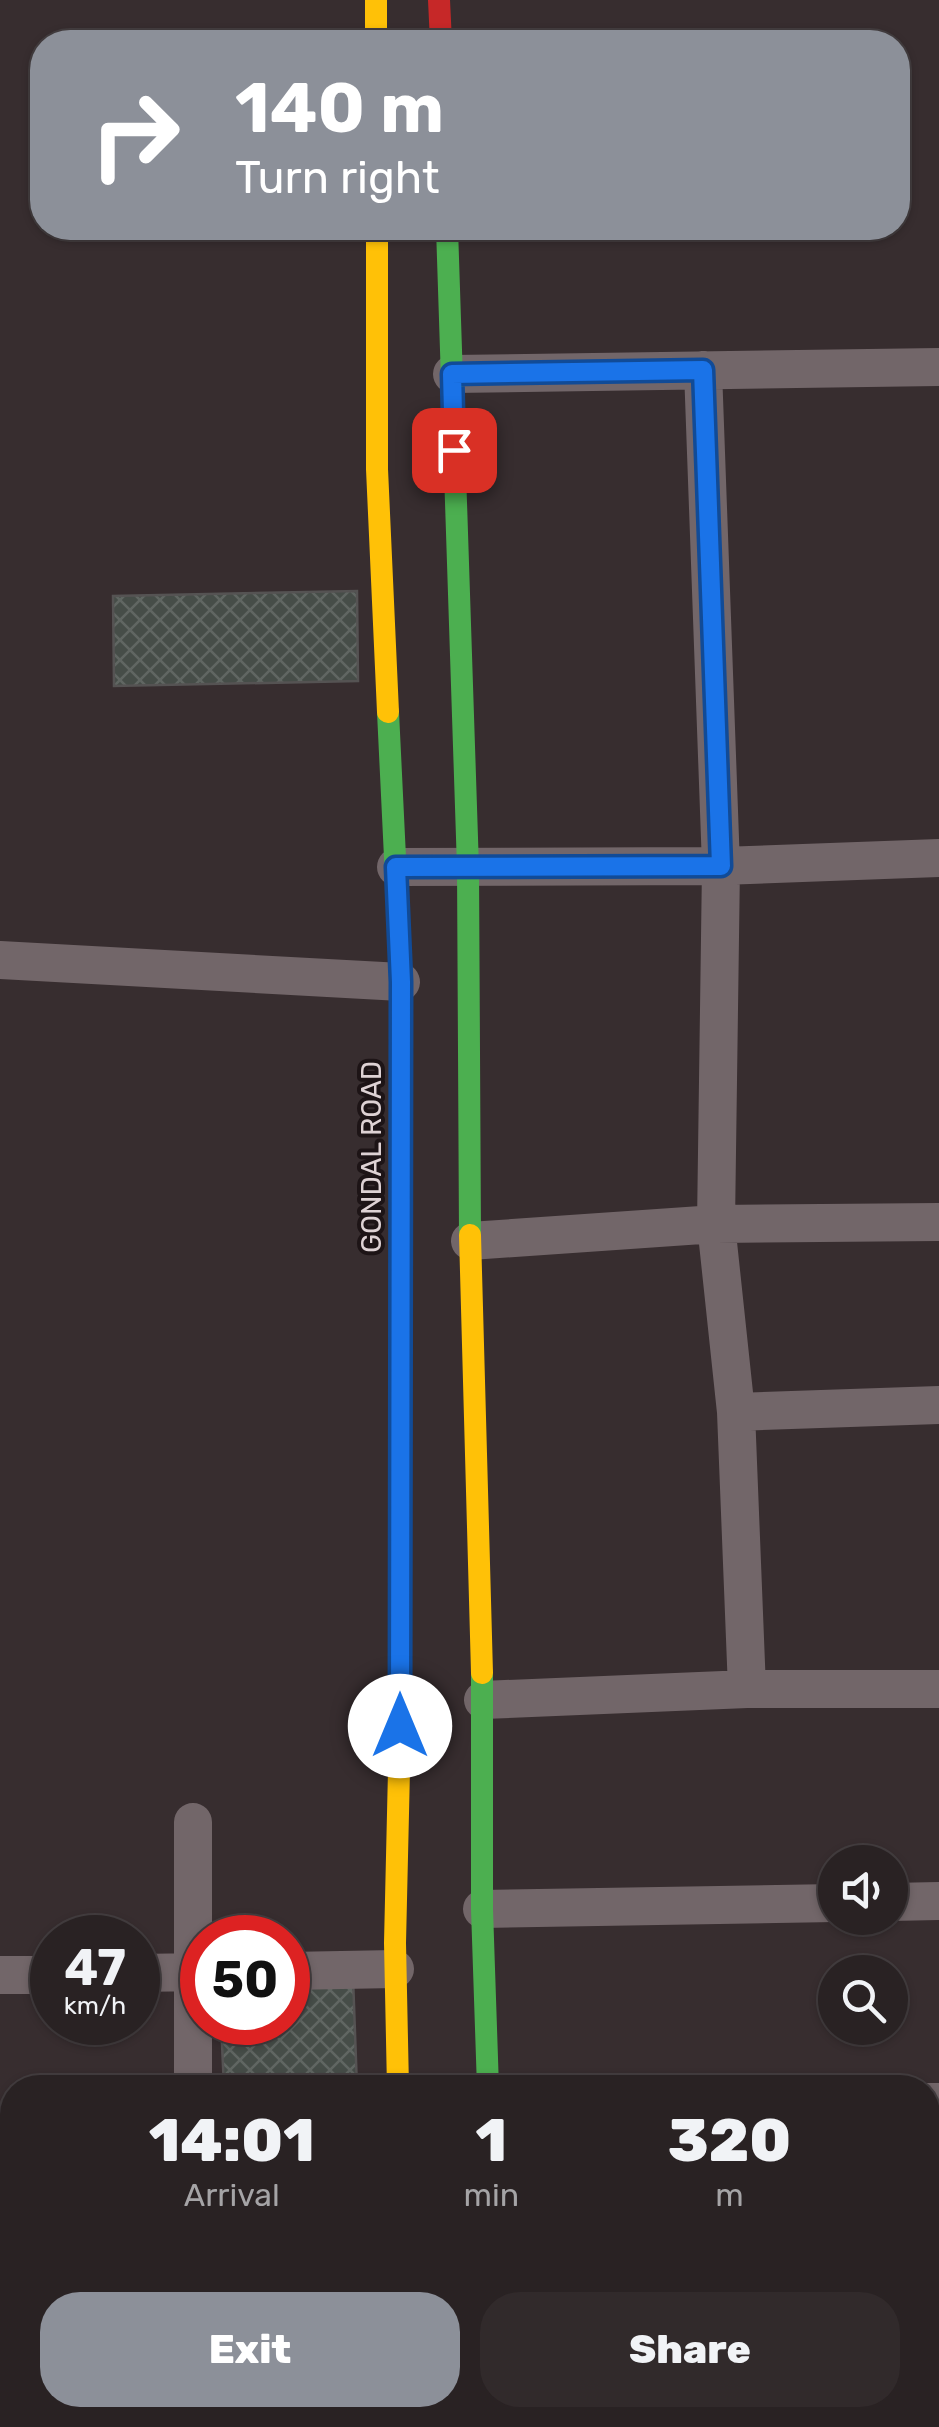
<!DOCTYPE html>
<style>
:root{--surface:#292223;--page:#312a2b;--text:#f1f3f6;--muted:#a5a4a6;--line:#453f41;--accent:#8c9099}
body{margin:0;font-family:Rubik,sans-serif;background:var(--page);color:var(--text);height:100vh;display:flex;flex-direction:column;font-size:38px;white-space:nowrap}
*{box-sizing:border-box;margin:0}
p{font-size:32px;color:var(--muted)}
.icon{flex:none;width:55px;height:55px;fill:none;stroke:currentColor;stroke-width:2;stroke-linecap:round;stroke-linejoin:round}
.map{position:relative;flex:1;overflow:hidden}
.side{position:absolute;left:0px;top:2075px;width:940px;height:352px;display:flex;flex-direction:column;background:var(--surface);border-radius:40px 40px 0 0;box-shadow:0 2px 8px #0004,0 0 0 2px var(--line)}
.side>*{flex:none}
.banner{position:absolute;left:30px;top:30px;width:880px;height:210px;border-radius:40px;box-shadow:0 2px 8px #0004,0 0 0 2px var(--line);background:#8c9099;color:#fff;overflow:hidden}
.fabs{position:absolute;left:818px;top:1845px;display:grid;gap:20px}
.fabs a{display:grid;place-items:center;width:90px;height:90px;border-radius:50%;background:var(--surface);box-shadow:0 2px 8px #0004,0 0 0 2px var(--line);font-size:50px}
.speed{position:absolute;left:30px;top:1915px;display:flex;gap:20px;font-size:50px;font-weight:700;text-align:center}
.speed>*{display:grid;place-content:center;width:130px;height:130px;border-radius:50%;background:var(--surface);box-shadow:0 2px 8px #0004,0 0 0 2px var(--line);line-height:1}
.speed small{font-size:25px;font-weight:400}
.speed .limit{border:15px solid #d22;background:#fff;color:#111}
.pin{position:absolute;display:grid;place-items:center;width:85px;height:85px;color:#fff;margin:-42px;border-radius:20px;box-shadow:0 5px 15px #0006}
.me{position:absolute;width:110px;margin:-55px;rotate:0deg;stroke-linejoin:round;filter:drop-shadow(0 0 8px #0008)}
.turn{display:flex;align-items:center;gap:35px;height:210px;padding:0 40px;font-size:45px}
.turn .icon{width:130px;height:130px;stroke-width:2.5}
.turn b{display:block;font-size:70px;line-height:85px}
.eta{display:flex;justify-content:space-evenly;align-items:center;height:170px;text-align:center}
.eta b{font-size:60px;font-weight:800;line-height:70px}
.primary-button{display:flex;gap:20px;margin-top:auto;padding:20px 40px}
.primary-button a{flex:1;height:115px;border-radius:40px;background:var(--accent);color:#fff;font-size:40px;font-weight:800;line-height:115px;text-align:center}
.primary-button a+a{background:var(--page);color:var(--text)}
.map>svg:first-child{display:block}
.building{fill:url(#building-cross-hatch);stroke:#555353;stroke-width:2.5}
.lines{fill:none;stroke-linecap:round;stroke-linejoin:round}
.street{stroke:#726669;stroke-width:38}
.fast{stroke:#4caf50;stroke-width:22}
.slow{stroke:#ffc107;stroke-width:22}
.jam{stroke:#c62828;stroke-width:22}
.route-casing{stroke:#114b97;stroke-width:25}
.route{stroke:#1a73e8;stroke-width:18}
.labels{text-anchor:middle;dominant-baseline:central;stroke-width:8;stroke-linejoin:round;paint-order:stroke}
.street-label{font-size:28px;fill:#ded2d4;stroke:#1d1416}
</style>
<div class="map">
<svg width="939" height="2427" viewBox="0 0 939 2427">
<defs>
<pattern id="building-cross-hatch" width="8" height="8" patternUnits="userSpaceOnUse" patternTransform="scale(2.5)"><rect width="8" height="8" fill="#464d48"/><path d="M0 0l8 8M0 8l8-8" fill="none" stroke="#606662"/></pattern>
</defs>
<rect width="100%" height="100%" fill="#372d2f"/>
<path class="building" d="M357,591l1,90 -244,5 -1,-90z
M353,1977l4,111h-133l-3,-66h67v-43z
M0,2219h12v107l-12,1z"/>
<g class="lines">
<path class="street" d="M703,370l18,496 -5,358 20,188 11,277
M452,374l487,-7
M396,867l325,-1 218,-8
M0,960l401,22
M470,1241l246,-17 223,-2
M736,1412l203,-7
M483,1700l264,-11h192
M890,1902l49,-1
M482,1909l353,-6
M288,1971l107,-2
M138,1973l64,-1
M0,1975h52
M193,2088v-266
M928,2102h11
M928,2301h11
M195,2415l1,12"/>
<path class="fast" d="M447,228l21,640 2,367
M388,712l13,270v234
M482,1673v236l6,179"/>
<path class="slow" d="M376,0v42
M377,228v241l11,243
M470,1235l12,438
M398,2088l-3,-145 5,-216 1,-511
M488,2415v12"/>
<path class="jam" d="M439,0l2,42
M408,2415l1,12"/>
</g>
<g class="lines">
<defs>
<path id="route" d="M400,1726l1,-744 -5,-115 325,-1 -18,-496 -251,4 2,76"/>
</defs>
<use href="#route" class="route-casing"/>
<use href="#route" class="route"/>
</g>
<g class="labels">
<g class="street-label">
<text transform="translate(371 1157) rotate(-90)">GONDAL ROAD</text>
</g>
</g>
</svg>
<div class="fabs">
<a><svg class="icon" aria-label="sound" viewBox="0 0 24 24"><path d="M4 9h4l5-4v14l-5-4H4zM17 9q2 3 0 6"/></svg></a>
<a><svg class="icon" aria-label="search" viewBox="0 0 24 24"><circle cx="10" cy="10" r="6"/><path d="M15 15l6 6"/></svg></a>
</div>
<div class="speed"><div>47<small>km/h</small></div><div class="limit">50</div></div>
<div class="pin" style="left:454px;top:450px;background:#d93025"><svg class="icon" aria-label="arrive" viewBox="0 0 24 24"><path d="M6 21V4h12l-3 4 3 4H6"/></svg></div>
<svg class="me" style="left:400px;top:1726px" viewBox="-20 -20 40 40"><circle r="19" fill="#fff"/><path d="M0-13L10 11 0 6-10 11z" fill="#1a73e8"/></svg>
<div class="banner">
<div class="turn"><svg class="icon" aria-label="right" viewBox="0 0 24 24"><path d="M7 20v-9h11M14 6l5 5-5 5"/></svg><div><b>140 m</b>Turn right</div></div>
</div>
<section class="side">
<div class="eta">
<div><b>14:01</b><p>Arrival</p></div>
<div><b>1</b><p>min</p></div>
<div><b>320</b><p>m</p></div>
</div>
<div class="primary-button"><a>Exit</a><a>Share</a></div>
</section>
</div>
